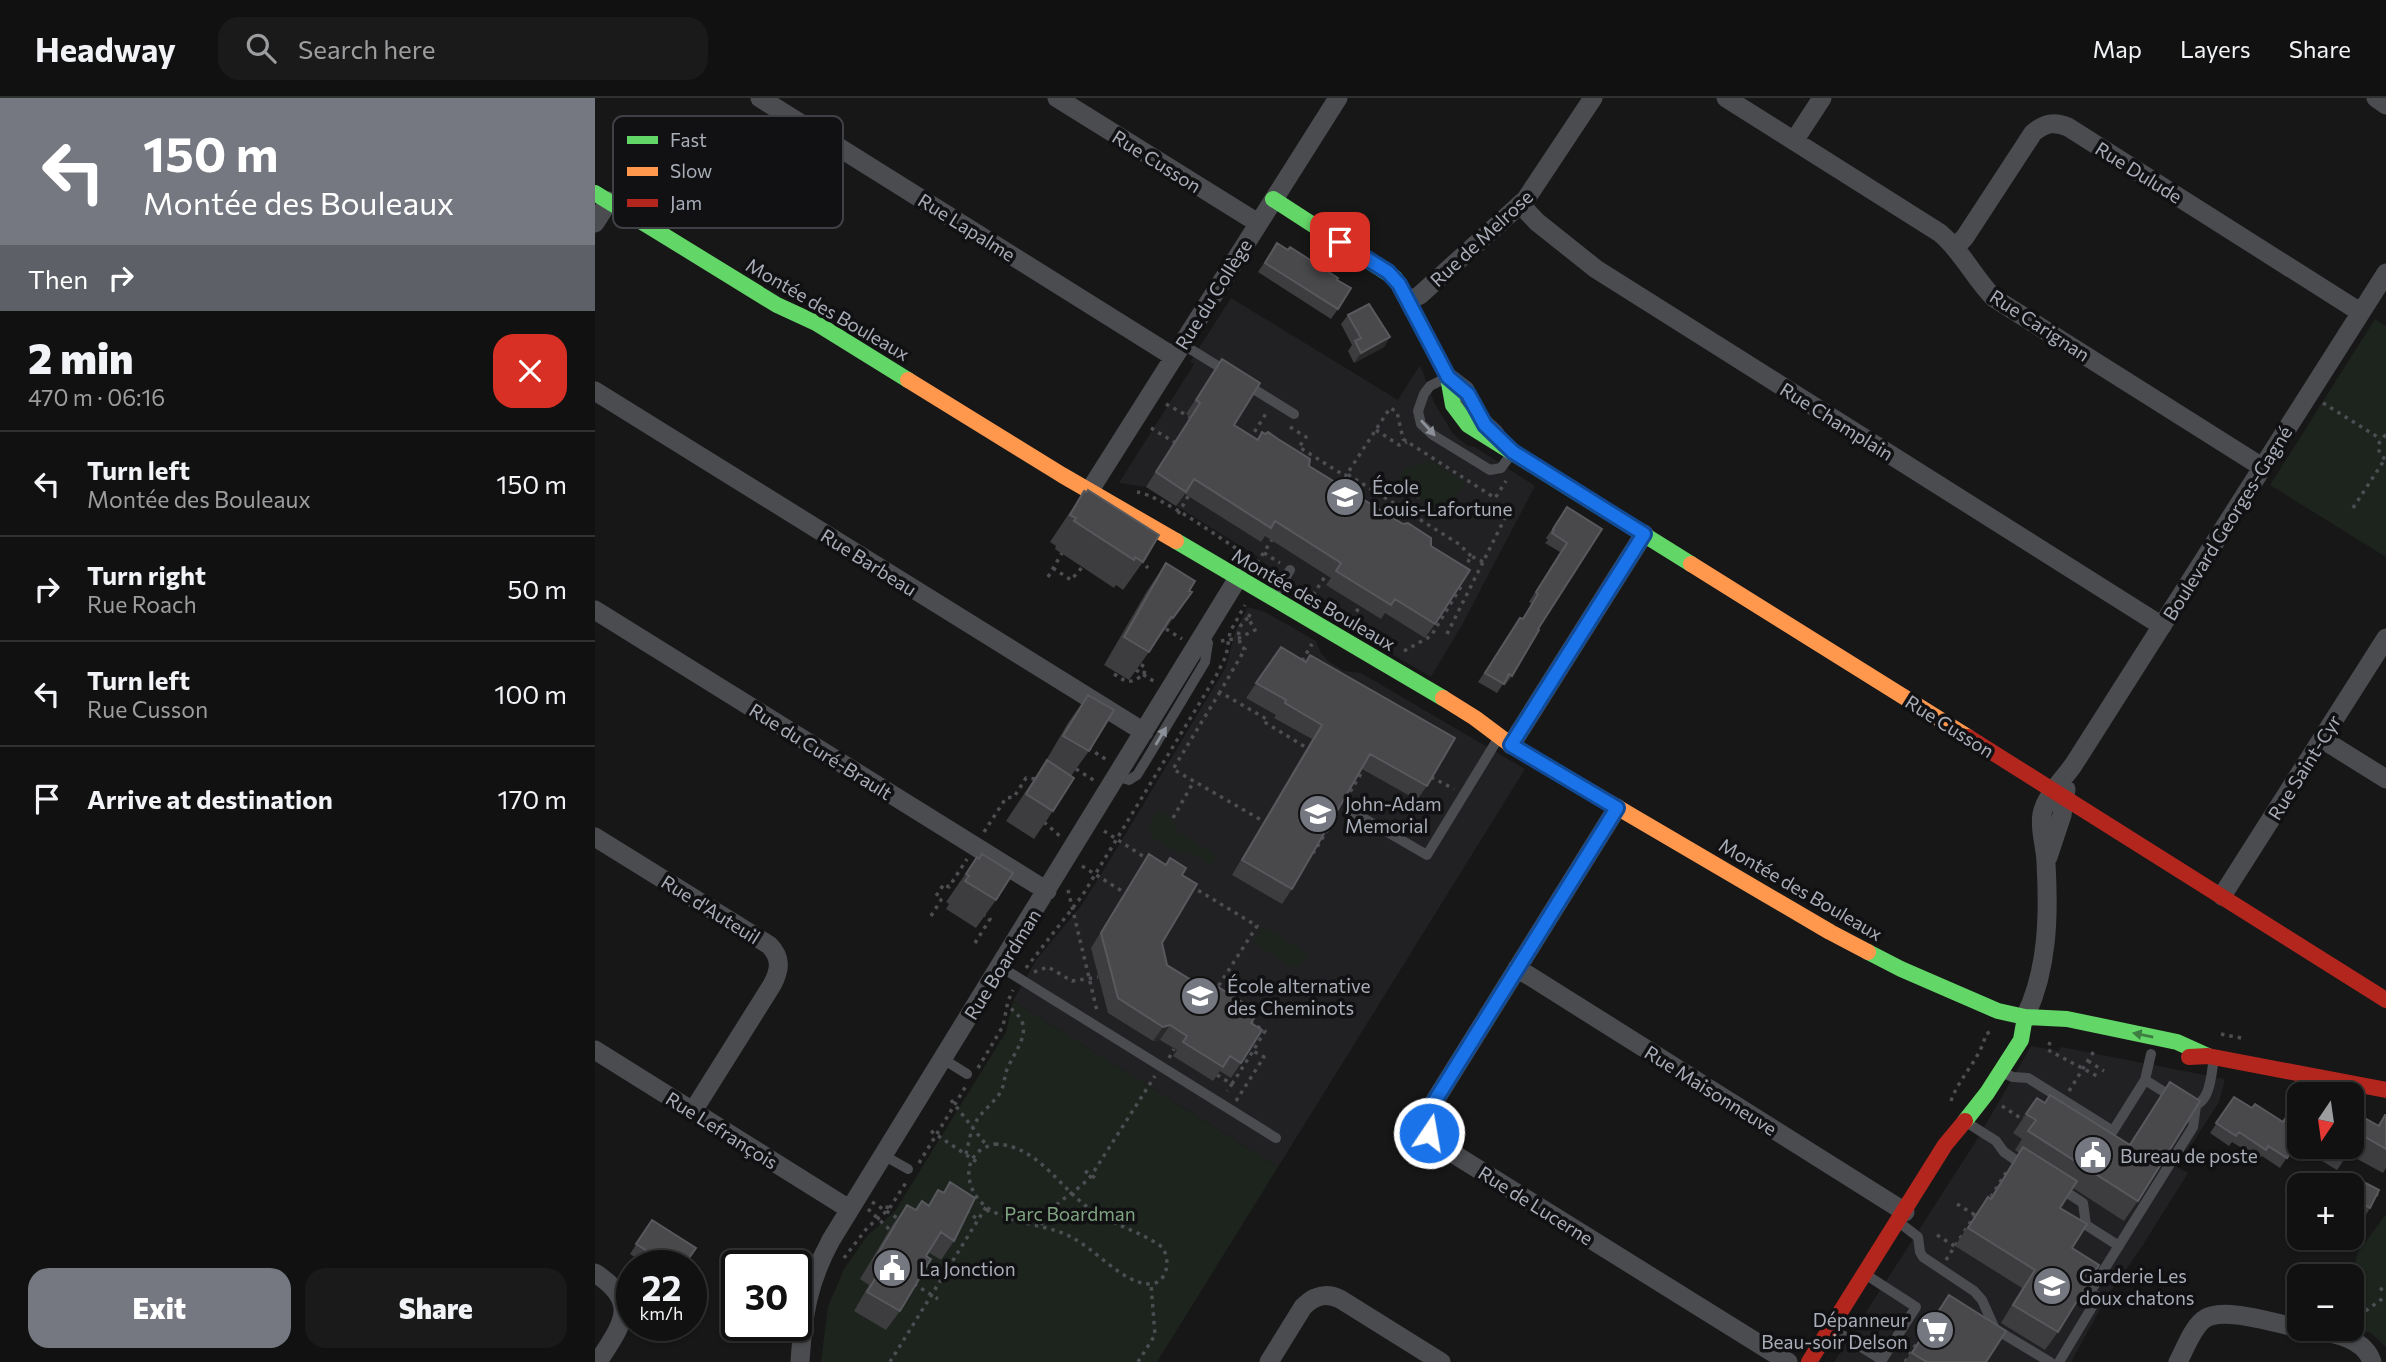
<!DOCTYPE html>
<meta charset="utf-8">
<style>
:root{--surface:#111;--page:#1a1a1a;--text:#f1f3f6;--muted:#9c9d9f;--line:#303131;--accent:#757880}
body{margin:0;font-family:Commissioner,sans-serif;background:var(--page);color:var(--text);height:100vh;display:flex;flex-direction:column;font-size:26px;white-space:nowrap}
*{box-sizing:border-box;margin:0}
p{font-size:23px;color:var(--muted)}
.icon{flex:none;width:38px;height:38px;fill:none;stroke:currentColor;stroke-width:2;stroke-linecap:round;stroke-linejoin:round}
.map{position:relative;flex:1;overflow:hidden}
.panel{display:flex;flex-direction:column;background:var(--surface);width:595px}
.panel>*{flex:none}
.top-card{background:#757880;color:#fff;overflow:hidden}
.needle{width:46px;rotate:193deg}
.buttons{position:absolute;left:1692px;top:984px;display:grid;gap:14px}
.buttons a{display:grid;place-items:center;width:77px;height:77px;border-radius:14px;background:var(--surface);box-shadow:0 2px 5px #0004,0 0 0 2px var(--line);font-size:35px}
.speed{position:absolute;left:21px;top:1152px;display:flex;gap:14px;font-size:35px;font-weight:700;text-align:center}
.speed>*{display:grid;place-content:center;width:91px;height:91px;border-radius:50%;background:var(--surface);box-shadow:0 2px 5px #0004,0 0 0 2px var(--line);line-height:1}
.speed small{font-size:18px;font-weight:400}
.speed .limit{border:4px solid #111;border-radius:10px;background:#fff;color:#111}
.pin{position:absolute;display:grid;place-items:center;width:60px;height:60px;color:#fff;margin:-30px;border-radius:14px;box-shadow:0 4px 10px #0006}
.me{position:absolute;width:77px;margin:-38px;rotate:12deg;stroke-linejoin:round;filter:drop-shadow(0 0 5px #0008)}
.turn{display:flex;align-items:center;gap:24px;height:147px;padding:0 28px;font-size:32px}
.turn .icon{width:91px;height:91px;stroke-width:2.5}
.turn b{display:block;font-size:49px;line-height:60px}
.then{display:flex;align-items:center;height:66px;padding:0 28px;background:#0003;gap:14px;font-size:26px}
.round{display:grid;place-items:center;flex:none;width:74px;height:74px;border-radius:21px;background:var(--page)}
.headline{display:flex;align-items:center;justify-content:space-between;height:119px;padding:0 28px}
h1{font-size:42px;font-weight:800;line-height:52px}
.cta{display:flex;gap:14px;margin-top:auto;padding:14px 28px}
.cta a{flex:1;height:80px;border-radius:21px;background:var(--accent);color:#fff;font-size:28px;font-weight:800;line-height:80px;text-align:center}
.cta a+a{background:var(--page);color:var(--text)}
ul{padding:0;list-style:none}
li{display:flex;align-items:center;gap:21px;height:105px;padding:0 28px;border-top:2px solid var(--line)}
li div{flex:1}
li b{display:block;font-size:26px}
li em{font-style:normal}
header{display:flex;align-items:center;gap:42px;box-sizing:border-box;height:98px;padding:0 35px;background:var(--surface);border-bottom:2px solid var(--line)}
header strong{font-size:33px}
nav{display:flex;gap:38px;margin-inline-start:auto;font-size:24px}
.search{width:490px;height:63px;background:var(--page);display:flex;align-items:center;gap:18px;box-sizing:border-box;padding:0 24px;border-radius:21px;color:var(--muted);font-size:26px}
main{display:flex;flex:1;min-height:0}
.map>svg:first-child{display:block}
.built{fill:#212123}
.green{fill:#1d241e}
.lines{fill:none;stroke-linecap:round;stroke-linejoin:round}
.path{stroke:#4d4e52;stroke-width:3.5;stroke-dasharray:3.5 5;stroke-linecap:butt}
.lane{stroke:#4b4c50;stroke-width:10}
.street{stroke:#4b4c50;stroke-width:19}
.fast{stroke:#63d668;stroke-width:16}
.slow{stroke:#ff974d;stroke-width:16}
.jam{stroke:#b3261e;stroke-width:16}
.wall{fill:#3d3d3f}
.shaded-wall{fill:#29292a}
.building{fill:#49494c;stroke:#58595d;stroke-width:2}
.oneway{fill:#8c9099}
.oneway2{fill:#3e7d42}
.route-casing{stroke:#114b97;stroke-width:18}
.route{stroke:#1a73e8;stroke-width:12}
.labels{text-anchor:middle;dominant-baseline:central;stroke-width:7;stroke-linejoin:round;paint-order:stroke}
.street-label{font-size:19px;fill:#a8adb8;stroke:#111113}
.poi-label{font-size:19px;fill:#a8adb8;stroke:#111113;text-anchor:start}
.park-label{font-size:19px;fill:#7fa381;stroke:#111113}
.key{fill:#111113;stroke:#3e4045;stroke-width:2}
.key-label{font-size:19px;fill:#a8adb8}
</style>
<header>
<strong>Headway</strong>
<div class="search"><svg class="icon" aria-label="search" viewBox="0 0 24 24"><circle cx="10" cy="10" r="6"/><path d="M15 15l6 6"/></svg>Search here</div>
<nav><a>Map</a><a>Layers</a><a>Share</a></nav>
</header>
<main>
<section class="panel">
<div class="top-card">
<div class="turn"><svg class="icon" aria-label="left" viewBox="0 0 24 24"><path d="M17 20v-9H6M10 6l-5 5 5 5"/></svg><div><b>150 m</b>Montée des Bouleaux</div></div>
<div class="then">Then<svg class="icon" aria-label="right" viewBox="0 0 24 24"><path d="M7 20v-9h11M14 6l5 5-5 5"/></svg></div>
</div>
<div class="headline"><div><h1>2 min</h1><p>470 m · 06:16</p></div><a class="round" style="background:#d93025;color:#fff"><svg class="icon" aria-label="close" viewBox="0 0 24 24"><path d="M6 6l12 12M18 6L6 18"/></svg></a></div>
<ul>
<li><svg class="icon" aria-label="left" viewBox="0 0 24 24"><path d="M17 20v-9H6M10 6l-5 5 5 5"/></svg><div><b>Turn left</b><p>Montée des Bouleaux</p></div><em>150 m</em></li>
<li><svg class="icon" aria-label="right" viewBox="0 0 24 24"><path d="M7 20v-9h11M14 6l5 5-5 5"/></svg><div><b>Turn right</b><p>Rue Roach</p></div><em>50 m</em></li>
<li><svg class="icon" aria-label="left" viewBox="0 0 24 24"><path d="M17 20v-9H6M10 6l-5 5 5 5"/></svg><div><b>Turn left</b><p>Rue Cusson</p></div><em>100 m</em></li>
<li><svg class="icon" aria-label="arrive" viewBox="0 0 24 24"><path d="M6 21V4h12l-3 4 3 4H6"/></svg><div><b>Arrive at destination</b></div><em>170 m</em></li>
</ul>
<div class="cta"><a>Exit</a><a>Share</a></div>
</section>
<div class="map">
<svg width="1791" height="1264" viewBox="0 0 1791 1264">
<rect width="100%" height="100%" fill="#171717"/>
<path class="built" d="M636,200l167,102 22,-35 14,37 19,32 15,12 7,1 60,39 -73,139 -31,52 -161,-94 3,-12 -18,-16 -109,-68 -27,-4 75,-119 -4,-2z
M653,509l17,5 51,29 5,12 7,8 16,10 17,2 164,96 -247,398 -265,-166 23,-41 45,-54 24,-38 121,-201 9,-35z
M1436,948l27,5 3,-4 164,32 -6,23 -42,65 11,6 -47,75 -33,47 -37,67h-237l144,-224z"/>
<path class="green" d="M1780,221l11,7v231l-116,-72z
M836,363l34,21 -20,32 -50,-30 10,-16z
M564,712l14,8 3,13 38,22 2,6 -3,4 -4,1 -19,-12 -8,3 -30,-18 -3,-11z
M667,828l46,27 -11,17 -44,-27z
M418,903l265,166 -121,195h-336l7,-55 16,-38 23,-33 28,-25 111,-179z
M1791,1116v133l-15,-14 -19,-5v-52l6,-24z"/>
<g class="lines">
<path class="path" d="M1728,305l58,36
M571,306l24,13
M695,329l16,10 -7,10 46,29 2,-2
M556,330l23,14
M781,332l23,15 8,-3
M1791,337c-10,7 -10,17 0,25
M655,341l17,-27 2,1
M542,394c27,5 79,44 105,60
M1758,410l32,-49
M814,415l9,-15
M583,416l12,-21
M669,455l16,10
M876,458l-12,-12 -112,-70 43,-66 7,4 6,27 92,59 11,-17
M545,462l8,8
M662,465l16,-25
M458,470l18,12 14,-16
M869,472l7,-14 12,6
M453,479l14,-24
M718,497l15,-23
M653,520c-12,9 -10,16 -7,29l4,2 -25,43 48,28 -2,3 41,25
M757,521l8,-13
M571,531l16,10
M852,536l63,-126
M626,543l18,-3 16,-8 -7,-12 4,-7
M809,553l27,-15 31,-51 -1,-5
M707,563l10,-17
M541,572l19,12
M519,576c15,10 15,9 30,1l1,-8 -5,-3
M625,594l-47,77 90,52
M493,650l19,12
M481,671l19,12
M836,679l23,12
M751,701l17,-29
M578,720l21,-37
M449,724l17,15
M509,733l45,29
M389,734l22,-34 8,-1 12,-19 11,1
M717,753l2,1 25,-41
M487,768l43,27
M596,788l66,40 -45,70
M473,792l29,121
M336,818l10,-16 -5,-4 8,-12 5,3 18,-28
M380,845l15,-24 -6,-4
M431,870l56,-72 134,-220 10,-20 4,-24 15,-27
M439,874l14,-5 24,14 26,-4
M1626,936l20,4
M1455,944l-2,8 51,27
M574,960l5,-9
M1493,963l16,10
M383,970l25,-42 5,-25 5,-11
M622,977l15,9 -5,7
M637,986l21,-33
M1474,993l25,-40
M356,1002l36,46
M641,1003l28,-44 -11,-6 12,-20 -15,-9
M1356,1003c8,-24 29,-41 35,-67l4,-2
M1407,1008l20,13 3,-1
M336,1033l46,31
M400,1046c42,1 64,43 95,65 23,16 50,22 72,38 9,12 6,37 -13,37 -25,0 -55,-36 -78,-47 -26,-14 -63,-12 -86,-31 -23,-20 -23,-55 10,-62z
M371,1056c2,-9 4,-19 7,-27 6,-14 19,-22 27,-34 5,-8 4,-18 8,-26 11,-23 29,-42 -1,-61
M324,1065l47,-77
M490,1073l13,9
M1780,1096l8,3
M1396,1099l16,-26
M277,1104l30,19
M1362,1106l18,11
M273,1111l22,21
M292,1111l1,-8
M392,1111l4,7
M371,1113l13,9
M446,1127c15,-27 31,-28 50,-49l64,-100
M1342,1137l19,12
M249,1160l23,-30 22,-19 18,-28
M1351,1162l29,-45 2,1
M319,1186l24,15
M1785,1190l6,5
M1757,1223l34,-25
M295,1264l96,-155
M543,1264l17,-27 -4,-51
M1310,1264l30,-48"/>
<path class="lane" d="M587,246l44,27
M849,281l-14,7 -6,8 -6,17 3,13 12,11 57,35 11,-2 11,-15
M652,287l47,29
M679,498l16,-26
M521,678l13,4 8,-5 8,-13 60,-100 3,-19 -5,-7
M756,713l76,44 72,-118
M406,869l275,171
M348,961l24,15
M1408,975l10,4 15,1 85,53 32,-51 6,-26
M1550,982l29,18
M1596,1008c20,-2 20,-32 23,-48
M1371,1024l30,19 8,11 19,13
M288,1057l25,14
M1465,1090l23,15 3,22 33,21
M1305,1125l18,14 2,15 3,5 51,34 8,9 13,29 55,33
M1239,1232l48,30 34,-53 -51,-33
M1464,1264l39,-65 -8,-5 103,-165 3,-21"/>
<path class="street" d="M165,0l414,259
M462,0l201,125
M1131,0l214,135c22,18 34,45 54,65l268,169
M1781,0l10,7
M1199,43l28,-43
M926,107l16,17 59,47 566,357
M0,125l14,-22
M1360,150l10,-11 68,-104c12,-10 21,-12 35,-6l292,185
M814,203l11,-6 106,-96 67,-101
M853,279l17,13 16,31 14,13
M0,293l549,341
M495,392l248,-392
M0,512l452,281
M1727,641l64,40
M916,647l133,-211
M1022,710l-186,299c-8,16 -4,28 10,39l347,216
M0,739l174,108c13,13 11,25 3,40l-79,126
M1453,759l14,-42 4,-26
M1627,798l164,-258
M922,870l388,244
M1430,919c23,-47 24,-102 21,-154 0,-16 -7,-32 -4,-49 4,-19 21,-34 32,-50l312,-491
M0,952l254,159
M0,1175c46,30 27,51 3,89
M1706,1230c25,5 62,6 71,34
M205,1264c3,-47 8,-80 31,-122l407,-662
M674,1264l34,-55c11,-11 22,-15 37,-8l101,63
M1583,1264c7,-13 14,-33 25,-42 18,-15 74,4 96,8"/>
<path class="fast" d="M0,95l182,112 39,18 92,57
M678,101l122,79 53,99 5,28 15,20 223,139
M581,443l267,157
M1273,854l33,17 97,42 27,6 42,2 110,23 31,14
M1370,1023l22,-28 34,-53 4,-23"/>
<path class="slow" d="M313,282l154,95 114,66
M1096,466l277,173
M848,600l32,20 36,27 319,187 38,20"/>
<path class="jam" d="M1373,639l418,263
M1594,959l19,-1 178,34
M1214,1264l136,-217 20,-24"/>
</g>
<path class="wall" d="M682,145l61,66 -7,10 -73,-47z
M753,217l42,22 -6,10 -30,16 -6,-12 4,-6 -11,-21z
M627,261l12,66 23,14 5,-7 47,34 126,158 -10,14 -40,-25 -4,6 -55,-34 5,-7 -66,-42 -4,6 -76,-48 -9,12 -30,-19 44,-70 -4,-3z
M489,393l59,71 -20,28 -7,-5 -2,3 -59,-39 1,-3 -6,-4z
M972,409l35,22 -64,100 -26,47 -7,9 -2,-1 -6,9 -19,-11 36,-54 8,-9 10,-15 -3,-2 31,-50 -15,-9 3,-3 -2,-2z
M571,465l26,29 -63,88 -25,-15 43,-74z
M686,549l146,139 -10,14 -55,-31 -70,120 -10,15 -50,-29 80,-136 -38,-21 2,-3 -30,-17z
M493,597l1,56 -18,25 -18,35 -19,28 -28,-18 38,-57 24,-41z
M554,756l33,21 -20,68 5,22 84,58 -10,40 -10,15 -11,-7 -7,10 -40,-25 4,-6 -17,-10 -7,1 -45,-28 -17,-65 48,-79z
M382,759l19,43 -20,28 -30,-19 3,-5 -3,-2z
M1575,984l-32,119 -14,20 -51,-33 -13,20 12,40 -14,84 -13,18 -44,-27 21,-35 -67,-42 20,-31 13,-18 2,1 29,-45 -4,-3 7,-11 -9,-6 24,-35 92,46z
M1639,999l65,42 -19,29 -18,-12 -3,3 -27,-17 -3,4 -19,-13z
M1757,1013l25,15 8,-11h1v53l-3,5 -35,-19 -11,16 -20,-12 7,-12h28z
M1755,1077l20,33 -6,10 -12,-6v-27h-9z
M355,1084l4,59 -13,19 -13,-8 -28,59 -14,19 -32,-19 15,-26 -9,-6 33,-55 14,-19 9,5 12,-5 10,-15 5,3z
M57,1122l32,45h-40l1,-1 -15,-10z
M1354,1197l37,67h-81l30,-48z"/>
<path class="shaded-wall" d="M795,239l-6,10 -30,16 7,-10z
M575,927l-10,15 -7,1 10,-14z"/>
<path class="building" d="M682,145l11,7 2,-3 48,31 -1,2 14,8 -13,21 -73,-46z
M774,206l21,33 -29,16 -6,-12 6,-3 -13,-23z
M627,261l38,24 -26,42 24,15 4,-8 3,2 3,-2 10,7 32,20 -1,7 94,58 5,-1 23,15v8l39,24 -35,54 -40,-25 -4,6 -55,-34 5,-8 -66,-42 -4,7 -77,-49 -8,13 -30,-20 44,-69 -4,-3z
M493,392l71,45 -16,27 -8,-5 -1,3 -60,-39 2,-3 -6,-3 14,-24 3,1z
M972,409l35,22 -64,100 1,1 -27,46 -3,-2 -5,10 -19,-11 35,-55 3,1 15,-25 -2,-2 31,-49 -15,-10 2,-3 -1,-1z
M571,465l29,18 -6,10 3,1 -19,26 -2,-1 -22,35 -25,-15z
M686,549l25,15 4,-7 145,83 -28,48 -57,-32 -78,135 -50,-29 80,-135 -37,-22 1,-3 -30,-17z
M493,597l26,15 -25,41 -26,-15z
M452,662l27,18 -21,33 -27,-17z
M387,756l31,19 -17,27 -31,-19 4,-5 -3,-2 11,-17 2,2z
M554,756l17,11 4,-7 16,10 -4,7 15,9 -35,59 5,22 47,29 4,-7 40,25 -7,11 11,7 -21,33 -11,-7 -7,11 -40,-25 4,-6 -17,-11 -7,2 -45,-29 -17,-65z
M1575,984l30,19 -62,100 -110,-70 8,-11 -10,-6 11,-16 8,5 5,-8 80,50z
M1639,999l18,11 3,-4 28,18 2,-3 14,10v10l-12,19 -19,-12 -2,4 -27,-18 -3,4 -20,-13z
M1757,1013l27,15 6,-11h1v34l-26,-15 -10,17 -8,-5h10z
M1428,1049l54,34 -17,27 27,16 -15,24 27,17 -41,67 -45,-27 22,-35 -67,-42 20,-31 3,2z
M1755,1077l29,15 -9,18 -18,-9v-14h-7z
M355,1084l25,16 -21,43 -13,-9 -15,24 5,3 -31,52 -33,-19 16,-26 -9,-6 33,-55 9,5 6,-9 7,5 9,-16 6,3z
M57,1122l44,28 -12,17h-14l-4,-3 -2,3h-3l-12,-8 3,-3 -16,-10z
M1354,1197l57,36 -20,31h-59l-15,-9z"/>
<defs><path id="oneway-solid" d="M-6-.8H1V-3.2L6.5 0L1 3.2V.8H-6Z" transform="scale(1.75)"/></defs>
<g class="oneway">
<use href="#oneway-solid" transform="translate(833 330) rotate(48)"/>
<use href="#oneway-solid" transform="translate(566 638) rotate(-59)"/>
</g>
<use class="oneway2" href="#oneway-solid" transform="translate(1548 937) rotate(-168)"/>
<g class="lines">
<defs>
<path id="route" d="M745,144l48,30 11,12 49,93 20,17 17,31 28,27 131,82 -133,211 106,63 -186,299 -4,12 2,14"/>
</defs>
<use href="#route" class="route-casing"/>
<use href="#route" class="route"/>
</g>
<defs>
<symbol id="school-disc" viewBox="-11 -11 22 22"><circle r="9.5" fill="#757880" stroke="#111113"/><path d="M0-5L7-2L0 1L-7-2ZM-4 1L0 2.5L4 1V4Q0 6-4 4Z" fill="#fff"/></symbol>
<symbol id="civic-disc" viewBox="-11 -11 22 22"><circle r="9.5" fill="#757880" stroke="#111113"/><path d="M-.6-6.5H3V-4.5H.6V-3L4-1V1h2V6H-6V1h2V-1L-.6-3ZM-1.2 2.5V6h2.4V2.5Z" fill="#fff"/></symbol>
<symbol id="supermarket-disc" viewBox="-11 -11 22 22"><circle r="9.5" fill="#757880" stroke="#111113"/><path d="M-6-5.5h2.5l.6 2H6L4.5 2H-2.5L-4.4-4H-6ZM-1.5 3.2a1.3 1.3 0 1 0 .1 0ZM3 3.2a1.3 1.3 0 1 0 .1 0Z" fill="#fff"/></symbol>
</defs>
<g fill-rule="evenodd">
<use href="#school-disc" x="728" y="377" width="44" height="44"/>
<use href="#school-disc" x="701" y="694" width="44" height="44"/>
<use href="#school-disc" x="583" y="876" width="44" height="44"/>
<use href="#civic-disc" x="1476" y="1035" width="44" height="44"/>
<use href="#civic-disc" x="275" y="1148" width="44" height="44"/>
<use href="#school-disc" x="1435" y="1166" width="44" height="44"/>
<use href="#supermarket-disc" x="1318" y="1210" width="44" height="44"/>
</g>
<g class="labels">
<g class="street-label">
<text transform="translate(562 63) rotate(32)">Rue Cusson</text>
<text transform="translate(1544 74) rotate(32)">Rue Dulude</text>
<text transform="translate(372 129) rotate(32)">Rue Lapalme</text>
<text transform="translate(886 140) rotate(-43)">Rue de Melrose</text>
<text transform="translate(618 196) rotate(-58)">Rue du Collège</text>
<text transform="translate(233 211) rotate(30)">Montée des Bouleaux</text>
<text transform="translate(1445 227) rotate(33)">Rue Carignan</text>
<text transform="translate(1242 323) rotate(32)">Rue Champlain</text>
<text transform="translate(1632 425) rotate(-58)">Boulevard Georges-Gagné</text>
<text transform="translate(274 464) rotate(32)">Rue Barbeau</text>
<text transform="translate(719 501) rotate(30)">Montée des Bouleaux</text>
<text transform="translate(1355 628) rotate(32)">Rue Cusson</text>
<text transform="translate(226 653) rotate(32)">Rue du Curé-Brault</text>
<text transform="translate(1709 669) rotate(-58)">Rue Saint-Cyr</text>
<text transform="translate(1206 791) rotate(30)">Montée des Bouleaux</text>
<text transform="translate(116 811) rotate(32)">Rue d'Auteuil</text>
<text transform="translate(407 866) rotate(-58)">Rue Boardman</text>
<text transform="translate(1116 992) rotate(32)">Rue Maisonneuve</text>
<text transform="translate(127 1032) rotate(32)">Rue Lefrançois</text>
<text transform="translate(941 1107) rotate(32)">Rue de Lucerne</text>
</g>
<g class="poi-label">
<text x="777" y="388">École<tspan x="777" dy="22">Louis-Lafortune</tspan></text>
<text x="750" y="705">John-Adam<tspan x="750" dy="22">Memorial</tspan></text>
<text x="632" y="887">École alternative<tspan x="632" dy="22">des Cheminots</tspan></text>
<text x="1525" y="1057">Bureau de poste</text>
<text x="324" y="1170">La Jonction</text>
<text x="1484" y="1177">Garderie Les<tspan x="1484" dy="22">doux chatons</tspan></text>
<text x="1313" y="1221" text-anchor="end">Dépanneur<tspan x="1313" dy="22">Beau-soir Delson</tspan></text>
</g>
<g class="park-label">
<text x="475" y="1115">Parc Boardman</text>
</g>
</g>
<rect x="18" y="18" width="230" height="112" rx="10" class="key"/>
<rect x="32" y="38" width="31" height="8" fill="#63d668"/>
<rect x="32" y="69" width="31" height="9" fill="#ff974d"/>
<rect x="32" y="101" width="31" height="8" fill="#b3261e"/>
<g class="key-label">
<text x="75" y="49">Fast</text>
<text x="75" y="80">Slow</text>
<text x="75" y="112">Jam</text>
</g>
</svg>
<div class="buttons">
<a><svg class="needle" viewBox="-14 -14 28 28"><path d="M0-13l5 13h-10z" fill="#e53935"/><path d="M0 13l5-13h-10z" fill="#9c9d9f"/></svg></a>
<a>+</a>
<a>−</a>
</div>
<div class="speed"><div>22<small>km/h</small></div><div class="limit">30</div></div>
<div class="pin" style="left:745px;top:144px;background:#d93025"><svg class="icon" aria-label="arrive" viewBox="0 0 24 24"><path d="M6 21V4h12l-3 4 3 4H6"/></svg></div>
<svg class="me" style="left:834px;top:1035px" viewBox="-20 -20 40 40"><circle r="17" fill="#1a73e8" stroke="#fff" stroke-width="3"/><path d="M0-11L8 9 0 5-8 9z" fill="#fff"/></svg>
</div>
</main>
